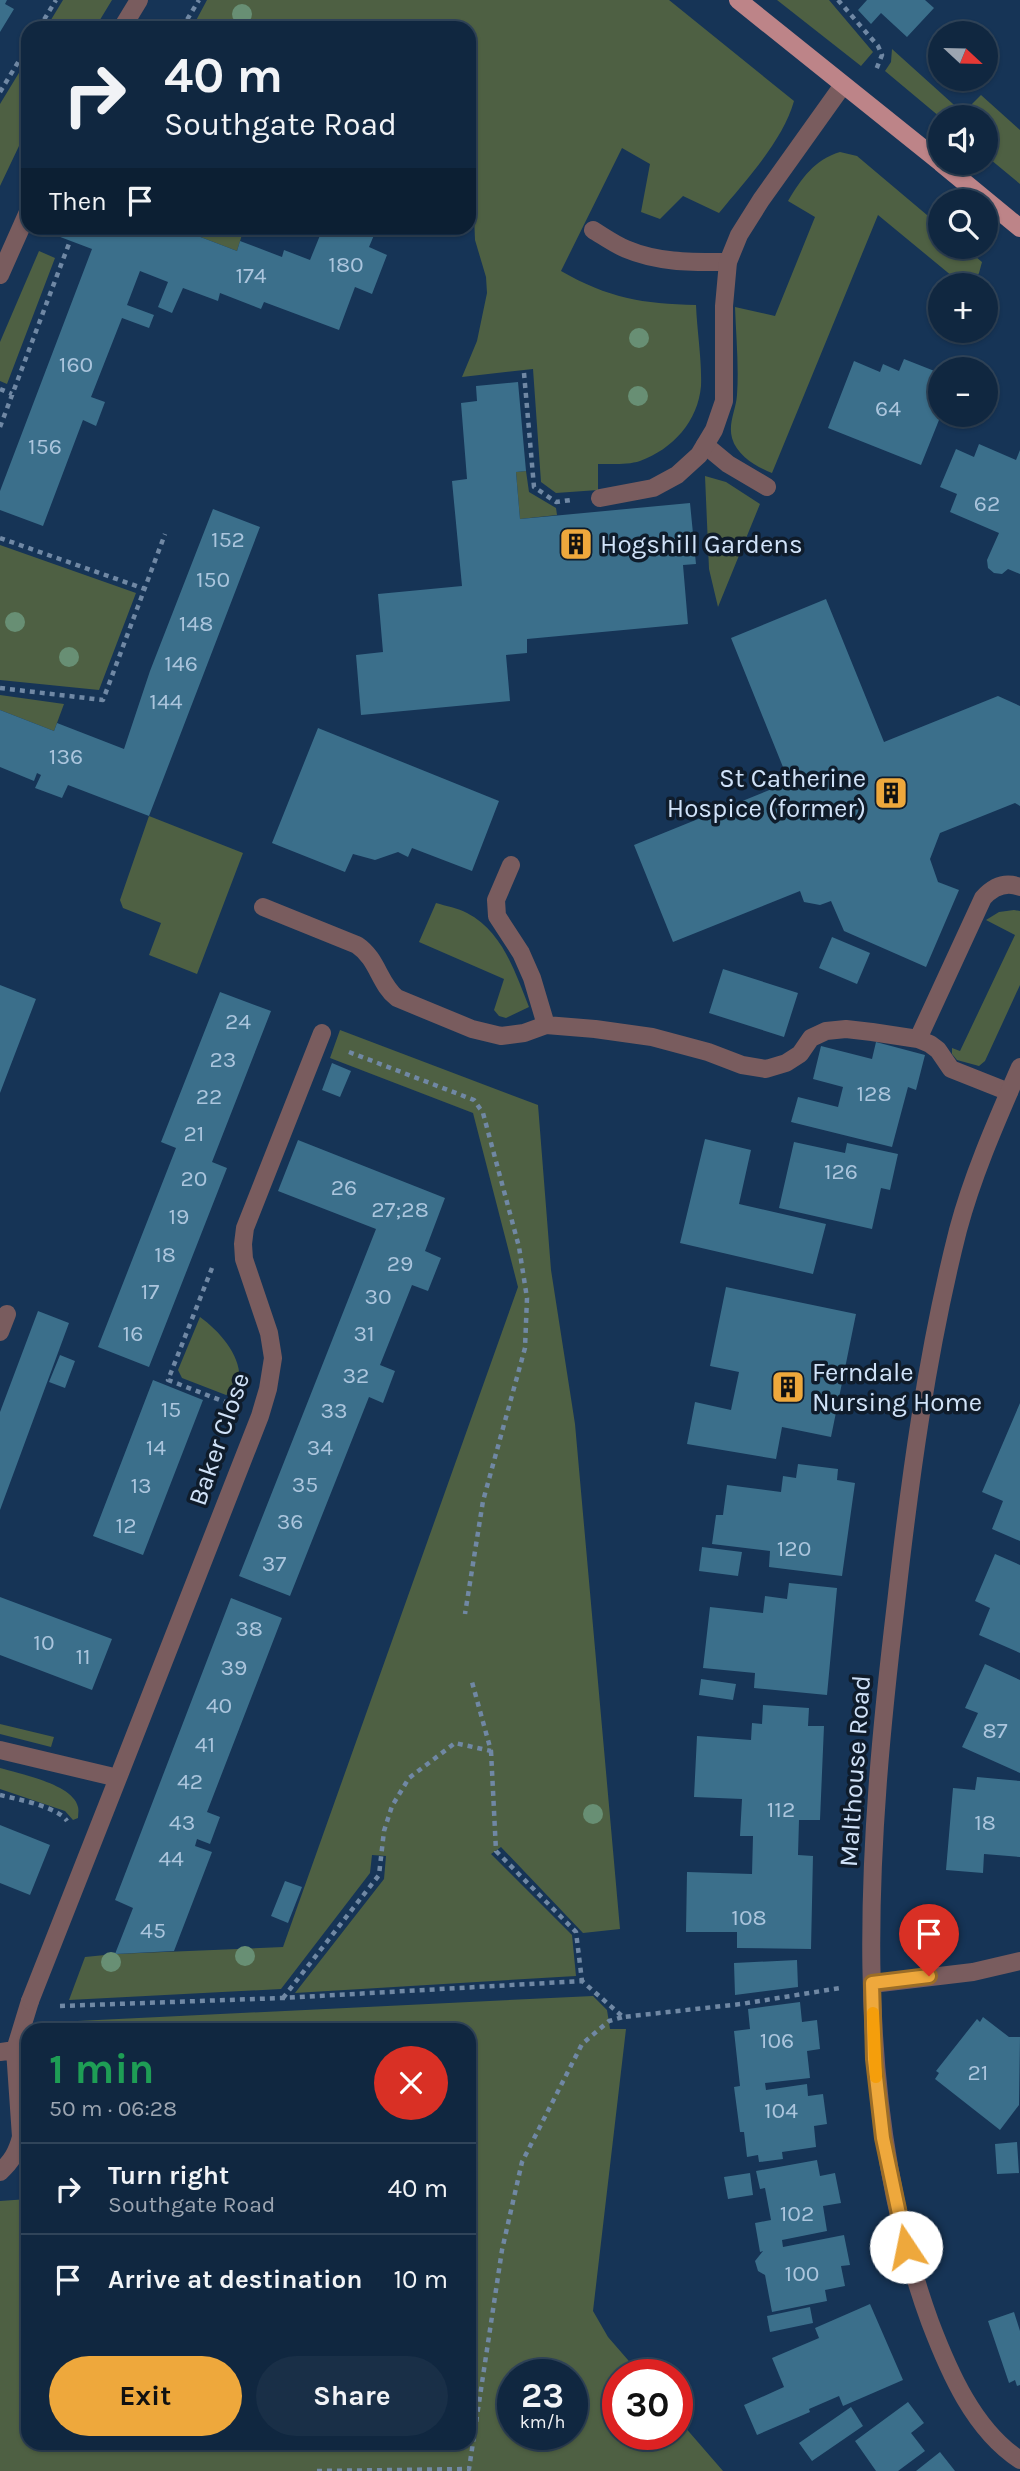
<!DOCTYPE html>
<meta charset="utf-8">
<style>
:root{--surface:#102740;--page:#192f47;--text:#f1f3f6;--muted:#9ca5b1;--line:#304459;--accent:#eea83c}
body{margin:0;font-family:Karla,sans-serif;background:var(--page);color:var(--text);height:100vh;display:flex;flex-direction:column;font-size:26px;white-space:nowrap}
*{box-sizing:border-box;margin:0}
p{font-size:23px;color:var(--muted)}
.icon{flex:none;width:38px;height:38px;fill:none;stroke:currentColor;stroke-width:2;stroke-linecap:round;stroke-linejoin:round}
.map{position:relative;flex:1;overflow:hidden}
.details{position:absolute;left:21px;top:2023px;width:455px;height:427px;display:flex;flex-direction:column;background:var(--surface);border-radius:21px;box-shadow:0 2px 5px #0004,0 0 0 2px var(--line)}
.details>*{flex:none}
.hud{position:absolute;left:21px;top:21px;width:455px;height:214px;border-radius:21px;box-shadow:0 2px 5px #0004,0 0 0 2px var(--line);background:#102740;color:var(--text);overflow:hidden}
.needle{width:46px;rotate:112deg}
.tools{position:absolute;left:928px;top:21px;display:grid;gap:14px}
.tools a{display:grid;place-items:center;width:70px;height:70px;border-radius:50%;background:var(--surface);box-shadow:0 2px 5px #0004,0 0 0 2px var(--line);font-size:35px}
.speed{position:absolute;left:497px;top:2359px;display:flex;gap:14px;font-size:35px;font-weight:700;text-align:center}
.speed>*{display:grid;place-content:center;width:91px;height:91px;border-radius:50%;background:var(--surface);box-shadow:0 2px 5px #0004,0 0 0 2px var(--line);line-height:1}
.speed small{font-size:18px;font-weight:400}
.speed .limit{border:10px solid #d22;background:#fff;color:#111}
.pin{position:absolute;display:grid;place-items:center;width:60px;height:60px;color:#fff;margin:-72px -30px;border-radius:50% 50% 50% 0;rotate:-45deg;box-shadow:0 0 7px #0007}
.pin .icon{rotate:45deg}
.me{position:absolute;width:77px;margin:-38px;rotate:349deg;stroke-linejoin:round;filter:drop-shadow(0 0 5px #0008)}
.turn{display:flex;align-items:center;gap:24px;height:147px;padding:0 28px;font-size:32px}
.turn .icon{width:91px;height:91px;stroke-width:2.5}
.turn b{display:block;font-size:49px;line-height:60px}
.then{display:flex;align-items:center;height:66px;padding:0 28px;background:#0003;gap:14px;font-size:26px}
.round{display:grid;place-items:center;flex:none;width:74px;height:74px;border-radius:37px;background:var(--page)}
.head{display:flex;align-items:center;justify-content:space-between;height:119px;padding:0 28px}
h1{font-size:42px;font-weight:700;line-height:52px;color:#1e9e55}
.cta{display:flex;gap:14px;margin-top:auto;padding:14px 28px}
.cta a{flex:1;height:80px;border-radius:42px;background:var(--accent);color:#111;font-size:28px;font-weight:700;line-height:80px;text-align:center}
.cta a+a{background:var(--page);color:var(--text)}
ul{padding:0;list-style:none}
li{display:flex;align-items:center;gap:21px;height:91px;padding:0 28px;border-top:2px solid var(--line)}
li div{flex:1}
li b{display:block;font-size:26px}
li em{font-style:normal}
.map>svg:first-child{display:block}
.green{fill:#4e6043;fill-rule:evenodd}
.building{fill:#3b6f8b}
.lines{fill:none;stroke-linecap:round;stroke-linejoin:round}
.path{stroke:#7088a4;stroke-width:4.5;stroke-dasharray:5 5;stroke-linecap:butt}
.lane{stroke:#795c5e;stroke-width:18}
.street{stroke:#795c5e;stroke-width:18}
.primary{stroke:#bd8488;stroke-width:18}
.tree{fill:#688f74}
.route-casing{stroke:#9b6d27;stroke-width:18}
.route{stroke:#eea83c;stroke-width:12}
.slow{stroke:#f59e0b;stroke-width:12}
.labels{text-anchor:middle;dominant-baseline:central;stroke-width:7;stroke-linejoin:round;paint-order:stroke}
.number-label{font-size:23px;fill:#abc5dd}
.poi-label{font-size:26px;fill:#d0e2f8;stroke:#0f1c2b;text-anchor:start}
.street-label{font-size:26px;fill:#d0e2f8;stroke:#0f1c2b}
</style>
<div class="map">
<svg width="1020" height="2471" viewBox="0 0 1020 2471">
<rect width="100%" height="100%" fill="#163456"/>
<path class="green" d="M63,0h49l-17,28 -9,-6 -4,6h-36z
M207,0h462l125,101c-11,40 -49,80 -75,112l-36,-17 -23,23 -19,-7 9,-48 -28,-16 -61,123c47,27 82,33 135,34 1,26 6,55 5,81 -3,35 -28,63 -61,75 -12,4 -29,3 -42,3v26l-42,3 -15,-11 -8,-113 -71,8 15,-36 10,-48 -1,-16 -11,-37 -3,-76 -3,-2v-134h-147l-20,-8 -4,8h-106z
M777,0h52l44,52 -12,14z
M892,49l71,64 18,-18 39,35v54l-35,-29v-38h-45l-55,-46 6,-9z
M28,58v69l-28,59v-82z
M840,152l17,4 83,70v21h24l18,15 -3,11 -7,12 -14,-4 -80,-66 -106,258c-15,-6 -35,-17 -40,-35 -4,-15 4,-28 5,-43 2,-29 -1,-59 -2,-88l40,9 40,-99 -27,-16c14,-23 26,-41 52,-49z
M177,228h67l-7,23z
M39,251l16,7 -48,126 -7,-3v-39z
M526,471l3,21 27,16 1,7 -37,4 -4,-47z
M705,476l21,6 34,22 -42,103 -9,-38z
M0,545l136,48 -37,97 -99,-10z
M0,695l64,9 -10,27 -54,-21z
M149,816l94,37 -46,121 -48,-19 12,-32 -38,-15 -3,-8z
M436,903c10,3 22,5 31,10 36,19 48,59 62,94l-23,11 -7,-2 -5,-6 10,-31 -85,-37z
M1014,910l6,1v74l-35,76 -6,5 -22,-6 -5,-6v-6l8,3 55,-116 -29,-15 13,-8z
M340,1030l198,75 13,165 24,154 45,505 -37,4 -82,-86 -10,7 81,81 4,41 -281,17 89,-114 2,-23 -14,-1 -2,18 -89,116 -212,11 16,-43 30,-3 168,-7 235,-660 -45,-174 -143,-55z
M200,1317c22,16 46,44 38,72l-12,6 -44,-17 -4,-8z
M0,1724l54,13 -3,10 -51,-13z
M0,1768c20,6 73,16 78,39 1,4 0,7 0,11l-5,2 -8,-9 -65,-22z
M593,1996l14,14 3,19h16l-33,282 15,26 33,38h-23v59h59v-16l46,53h-723v-270l28,-2v244h441v-413h-413l1,-8zM513,2375h59v59h-59z"/>
<path class="building" d="M0,0h7l-2,4 9,5 -14,23z
M867,0h58l9,8 -27,29 -26,-24 -10,11 -13,-14z
M58,228h119l60,23 3,-10 42,16 2,-7 26,10 13,-32h54l-8,19 18,8 -15,39 -17,-7 -16,43 -75,-28 -3,7 -41,-16 -2,8 -35,-13 -11,25 -14,-6 10,-25 -28,-11 -13,34 27,10 -5,13 -27,-10 -31,79 14,5 -9,24 -13,-6 -40,106 -43,-16v-19l92,-242 -37,-14z
M904,359l33,13 -10,25 13,5 1,13 -20,50 -93,-37 26,-67 26,11 3,-8 16,7z
M518,382l8,89 -10,1 4,47 170,-16 6,61 -13,1 5,59 -161,15v14l-21,2 4,46 -149,14 -5,-60 27,-3 -5,-58 84,-8 -10,-105 15,-2 -6,-76 16,-2 -1,-15z
M979,444l37,16 4,-10v124l-12,-5 -6,5 -8,-1 -6,-5 -1,-8 12,-27 -49,-21 7,-18 -17,-7 16,-38 18,8z
M213,509l47,18 -111,289 -81,-31 -6,13 -27,-10 6,-13 -4,-2 -3,8 -34,-14v-57l54,21 3,-8 67,26 26,-78z
M826,599l58,143 114,-46 22,10v100l-5,-3 -75,30 -10,26 8,23 21,8 -33,77 -82,-36 -13,-30 -11,4 -16,-3 -4,-11 -127,51 -39,-97 155,-63 -58,-144z
M318,728l181,73 -27,70 -60,-23 -4,9 -10,-5 -23,8 -22,-6 -8,18 -73,-29z
M832,937l38,16 -13,31 -38,-16z
M723,969l75,24 -14,44 -75,-24z
M0,985l36,14 -36,94z
M220,992l51,19 -59,151 15,6 -78,199 -51,-20 78,-199 -15,-6z
M876,1042l49,13 -9,35 -8,-3 -16,60 -101,-25 7,-25 40,10 5,-20 -30,-8 8,-33 51,13z
M332,1063l19,8 -11,26 -18,-7z
M705,1139l46,11 -12,54 87,20 -13,50 -133,-31z
M298,1140l147,58 -20,53 16,7 -13,33 -16,-6 -32,80 15,6 -12,32 -14,-6 -79,199 -51,-20 137,-347 -98,-38z
M794,1142l51,11 2,-10 51,11 -8,36 -9,-2 -9,41 -93,-21z
M726,1287l130,27 -25,123 -49,-10 -6,32 -89,-15 8,-42 36,8 8,-38 -29,-6z
M38,1311l31,12 -69,187v-98z
M60,1355l15,6 -10,27 -16,-6z
M153,1380l50,20 -60,155 -50,-19z
M1020,1403v138l-28,-12 11,-28 -21,-9z
M798,1464l40,5 -1,11 18,3 -13,93 -73,-9 1,-16 -58,-7 4,-29h7l4,-30 54,7 2,-16 13,2z
M702,1547l40,5 -4,24 -39,-5z
M995,1554l25,11v88l-41,-18 11,-27 -15,-7z
M789,1583l48,5 -10,107 -73,-7 1,-15 -52,-5 7,-61 53,6 2,-17 22,3z
M0,1597l112,42 -20,51 -92,-35z
M231,1598l51,20 -75,194 13,5 -10,27 -13,-5 -2,7 17,6 -38,99 -59,3 18,-46 -18,-8z
M985,1664l35,16v93l-58,-26 16,-34 -13,-5z
M701,1679l35,5 -3,16 -34,-5z
M763,1705l46,3 -1,18h16l-4,94h-21l-1,35 15,1 -2,93 -74,-1v-16h-51l1,-60 65,2 1,-38h-13l2,-37 -48,-2 3,-61 54,4 1,-17 10,1z
M977,1777l43,4v76l-36,-3 -1,19 -37,-3 7,-82 22,2z
M0,1825l50,20 -20,50 -30,-12z
M285,1881l17,6 -14,36 -17,-7z
M797,1960l1,27 -63,8 -1,-32z
M800,2002l2,20 15,-2 3,29 -13,2 3,27 -45,5 1,7 41,-6 1,12 15,-2 4,30 -13,2 2,21 -34,5 1,7 -24,3 -1,-7 -11,2 -3,-25h-4l-6,-45 6,-1 -6,-55 16,-2 -2,-20z
M983,2017l26,20h11l-1,68 -19,25 -65,-51 4,-6 -3,-2 41,-52 3,3z
M1017,2142l2,31 -22,1 -2,-30z
M817,2160l3,16 15,-3 6,30 -18,3 4,25 -45,9 1,7 61,-12 6,30 -9,1 4,20 -20,4 2,11 -55,11 -7,-37 -7,-4 -3,-10 8,-10 -3,1 -5,-29 16,-3 -6,-32 -5,1 -4,-18z
M750,2173l3,22 -25,4 -4,-22z
M870,2304l33,76 -60,26 -4,-10 -30,13 1,3 -53,23 -13,-30 40,-18 -12,-29 47,-20 -4,-10z
M810,2307l3,16 -43,9 -3,-16z
M1014,2312l6,19v54l-3,1 -2,-6 -6,3 -21,-62z
M908,2402l16,21 -13,10 14,18 -27,20h-22l-21,-30z
M851,2407l12,19 -51,35 -13,-18z
M940,2452l15,19h-39z"/>
<g class="lines">
<path class="path" d="M838,0l40,46 4,9 -6,15
M39,28l17,-28
M182,28l17,-28
M0,92l28,-46
M524,373l10,114 22,15 15,-2
M0,389l12,5
M0,427l70,-186
M0,538l145,51
M0,688l103,12 62,-166
M349,1052l125,48 9,13 36,134 8,51 -2,50 -42,153 -18,113
M212,1268l-44,112 65,25
M491,1751l5,100 80,81 6,49
M0,1795c17,4 58,12 67,26
M283,1998l96,-123 5,-44 8,-25 17,-28 46,-35 36,8 -19,-69
M60,2006l223,-8 299,-17 41,36 118,-13 99,-16
M317,2471l152,-2 33,-219 20,-88 60,-118 27,-23 14,-4"/>
<path class="lane" d="M593,230c10,6 21,14 33,19 33,14 67,13 102,13
M705,445l23,19 39,23
M511,865l-15,35 1,16 24,37 11,25 14,47
M263,907l94,38c21,14 22,39 40,53l75,31 29,7 23,-3 22,-8 49,4 57,8 56,15 34,13 24,4 20,-6 14,-9 11,-16 15,-7 20,-2 26,3 46,7 12,5 8,6 13,19 58,23
M918,1039l65,-141c10,-11 22,-17 37,-11
M0,1332l7,-18
M0,2052l15,-2 15,-49
M0,2172c12,-11 17,-20 21,-35l-6,-87"/>
<path class="street" d="M122,28l17,-28
M0,275l28,-63
M600,498l53,-10 24,-13 22,-20 15,-25 10,-29v-95l4,-44 11,-27 22,-35 82,-115
M1020,1067c-23,53 -47,107 -62,163 -31,122 -48,248 -62,373 -28,235 -49,492 34,719 19,50 44,108 90,138
M0,1750l118,28 142,-362 8,-27 5,-31 -4,-25 -25,-74 -1,-15 2,-16 77,-195
M872,1984l101,-12 47,-11
M30,2001l88,-223"/>
<path class="primary" d="M738,0l202,162
M941,163l79,65"/>
</g>
<g class="tree">
<circle cx="242" cy="14" r="10"/>
<circle cx="639" cy="338" r="10"/>
<circle cx="638" cy="396" r="10"/>
<circle cx="15" cy="622" r="10"/>
<circle cx="69" cy="657" r="10"/>
<circle cx="593" cy="1814" r="10"/>
<circle cx="245" cy="1956" r="10"/>
<circle cx="111" cy="1962" r="10"/>
</g>
<g class="lines">
<defs>
<path id="route" d="M906,2247l-23,-109 -9,-79 -2,-76 57,-7"/>
</defs>
<use href="#route" class="route-casing"/>
<use href="#route" class="route"/>
<path class="slow" d="M873,2013l3,64"/>
</g>
<defs>
<symbol id="building-square" viewBox="-11 -11 22 22"><rect x="-9" y="-9" width="18" height="18" rx="4" fill="#eea83c" stroke="#0f1c2b"/><path d="M-4-6H4V6H1V3H-1V6H-4ZM-2.5-4.3h1.7v1.8h-1.7ZM.8-4.3h1.7v1.8H.8ZM-2.5-1h1.7V.8h-1.7ZM.8-1h1.7V.8H.8Z" fill="#111"/></symbol>
</defs>
<g fill-rule="evenodd">
<use href="#building-square" x="557" y="525" width="38" height="38"/>
<use href="#building-square" x="872" y="774" width="38" height="38"/>
<use href="#building-square" x="769" y="1368" width="38" height="38"/>
</g>
<g class="labels">
<g class="number-label">
<text x="346" y="264">180</text>
<text x="251" y="275">174</text>
<text x="76" y="364">160</text>
<text x="888" y="408">64</text>
<text x="45" y="446">156</text>
<text x="987" y="503">62</text>
<text x="228" y="539">152</text>
<text x="213" y="579">150</text>
<text x="196" y="623">148</text>
<text x="181" y="663">146</text>
<text x="166" y="701">144</text>
<text x="66" y="756">136</text>
<text x="238" y="1021">24</text>
<text x="223" y="1059">23</text>
<text x="874" y="1093">128</text>
<text x="209" y="1096">22</text>
<text x="194" y="1133">21</text>
<text x="841" y="1171">126</text>
<text x="194" y="1178">20</text>
<text x="344" y="1187">26</text>
<text x="400" y="1209">27;28</text>
<text x="179" y="1216">19</text>
<text x="165" y="1254">18</text>
<text x="400" y="1263">29</text>
<text x="150" y="1291">17</text>
<text x="378" y="1296">30</text>
<text x="133" y="1333">16</text>
<text x="364" y="1333">31</text>
<text x="356" y="1375">32</text>
<text x="171" y="1409">15</text>
<text x="334" y="1410">33</text>
<text x="156" y="1447">14</text>
<text x="320" y="1447">34</text>
<text x="305" y="1484">35</text>
<text x="141" y="1485">13</text>
<text x="290" y="1521">36</text>
<text x="126" y="1525">12</text>
<text x="794" y="1548">120</text>
<text x="274" y="1563">37</text>
<text x="249" y="1628">38</text>
<text x="44" y="1642">10</text>
<text x="83" y="1656">11</text>
<text x="234" y="1667">39</text>
<text x="219" y="1705">40</text>
<text x="995" y="1730">87</text>
<text x="205" y="1744">41</text>
<text x="190" y="1781">42</text>
<text x="781" y="1809">112</text>
<text x="182" y="1822">43</text>
<text x="985" y="1822">18</text>
<text x="171" y="1858">44</text>
<text x="749" y="1917">108</text>
<text x="153" y="1930">45</text>
<text x="777" y="2040">106</text>
<text x="978" y="2072">21</text>
<text x="781" y="2110">104</text>
<text x="797" y="2213">102</text>
<text x="802" y="2273">100</text>
</g>
<g class="poi-label">
<text x="600" y="544">Hogshill Gardens</text>
<text x="866" y="778" text-anchor="end">St Catherine<tspan x="866" dy="30">Hospice (former)</tspan></text>
<text x="812" y="1372">Ferndale<tspan x="812" dy="30">Nursing Home</tspan></text>
</g>
<g class="street-label">
<text transform="translate(219 1439) rotate(-71)">Baker Close</text>
<text transform="translate(855 1771) rotate(-86)">Malthouse Road</text>
</g>
</g>
</svg>
<div class="tools">
<a><svg class="needle" viewBox="-14 -14 28 28"><path d="M0-13l5 13h-10z" fill="#e53935"/><path d="M0 13l5-13h-10z" fill="#9ca5b1"/></svg></a>
<a><svg class="icon" aria-label="sound" viewBox="0 0 24 24"><path d="M4 9h4l5-4v14l-5-4H4zM17 9q2 3 0 6"/></svg></a>
<a><svg class="icon" aria-label="search" viewBox="0 0 24 24"><circle cx="10" cy="10" r="6"/><path d="M15 15l6 6"/></svg></a>
<a>+</a>
<a>−</a>
</div>
<div class="speed"><div>23<small>km/h</small></div><div class="limit">30</div></div>
<div class="pin" style="left:929px;top:1976px;background:#d93025"><svg class="icon" aria-label="arrive" viewBox="0 0 24 24"><path d="M6 21V4h12l-3 4 3 4H6"/></svg></div>
<svg class="me" style="left:906px;top:2247px" viewBox="-20 -20 40 40"><circle r="19" fill="#fff"/><path d="M0-13L10 11 0 6-10 11z" fill="#eea83c"/></svg>
<div class="hud">
<div class="turn"><svg class="icon" aria-label="right" viewBox="0 0 24 24"><path d="M7 20v-9h11M14 6l5 5-5 5"/></svg><div><b>40 m</b>Southgate Road</div></div>
<div class="then">Then<svg class="icon" aria-label="arrive" viewBox="0 0 24 24"><path d="M6 21V4h12l-3 4 3 4H6"/></svg></div>
</div>
<section class="details">
<div class="head"><div><h1>1 min</h1><p>50 m · 06:28</p></div><a class="round" style="background:#d93025;color:#fff"><svg class="icon" aria-label="close" viewBox="0 0 24 24"><path d="M6 6l12 12M18 6L6 18"/></svg></a></div>
<ul>
<li><svg class="icon" aria-label="right" viewBox="0 0 24 24"><path d="M7 20v-9h11M14 6l5 5-5 5"/></svg><div><b>Turn right</b><p>Southgate Road</p></div><em>40 m</em></li>
<li><svg class="icon" aria-label="arrive" viewBox="0 0 24 24"><path d="M6 21V4h12l-3 4 3 4H6"/></svg><div><b>Arrive at destination</b></div><em>10 m</em></li>
</ul>
<div class="cta"><a>Exit</a><a>Share</a></div>
</section>
</div>
